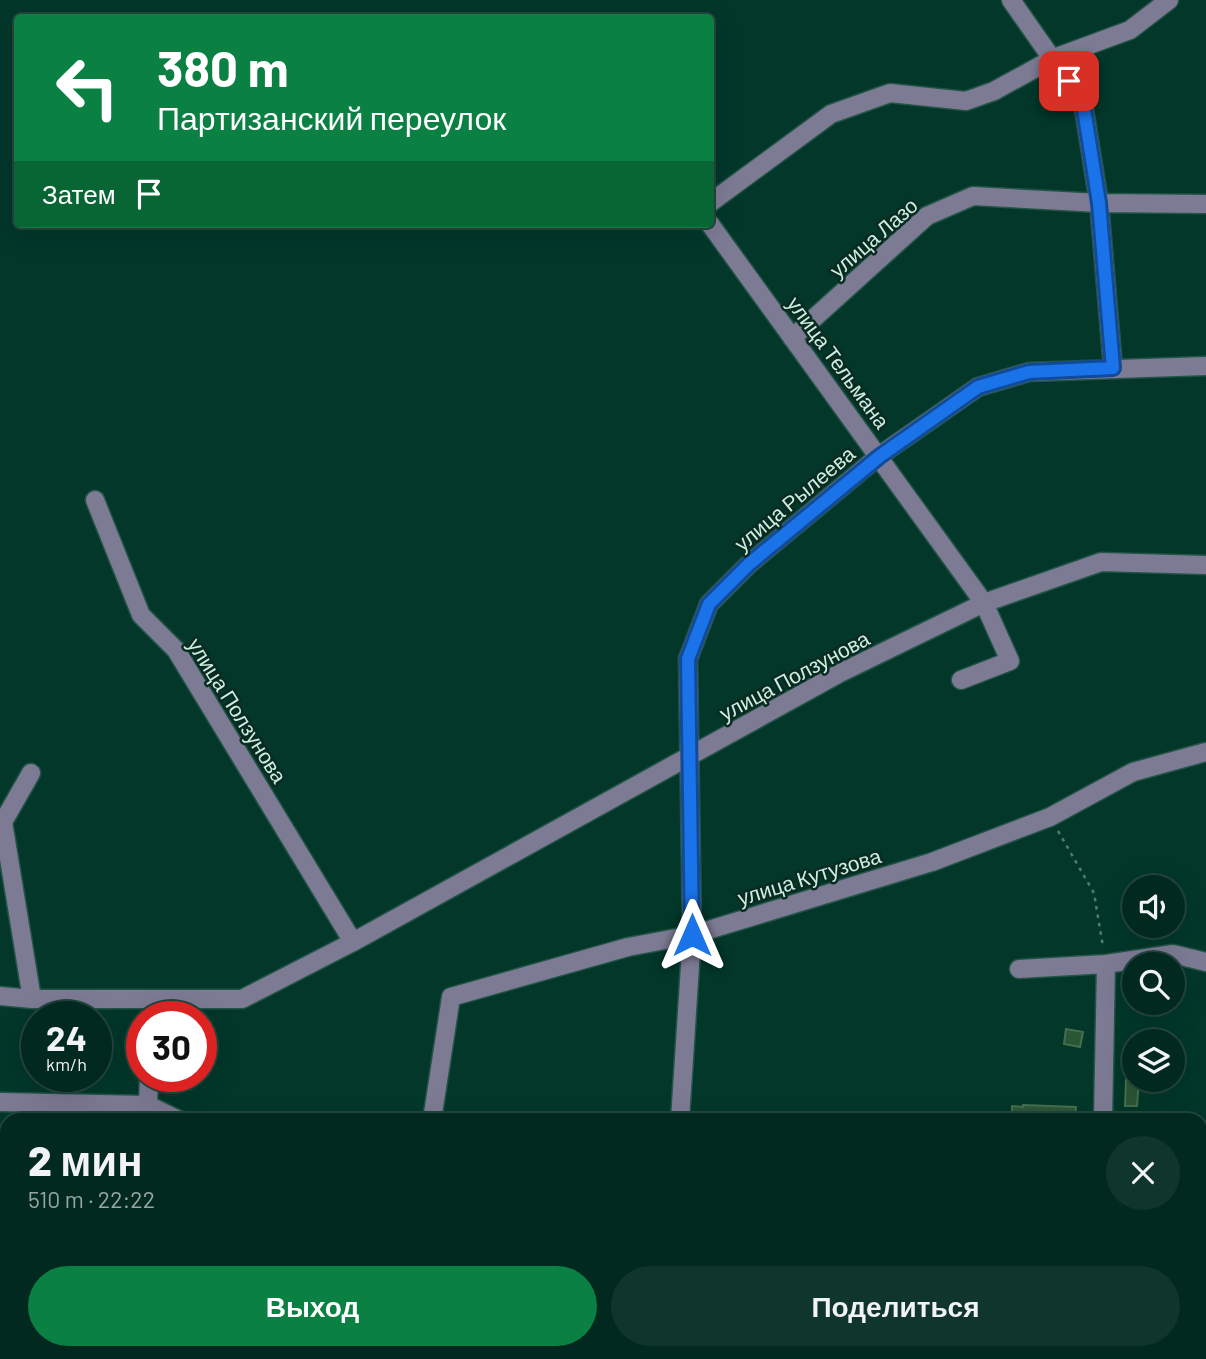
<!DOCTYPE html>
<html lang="ru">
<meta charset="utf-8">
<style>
:root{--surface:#022920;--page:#10352d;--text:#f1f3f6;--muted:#96a6a5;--line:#23453e;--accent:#0b8043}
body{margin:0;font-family:Barlow,sans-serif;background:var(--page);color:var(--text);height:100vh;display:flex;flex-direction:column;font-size:26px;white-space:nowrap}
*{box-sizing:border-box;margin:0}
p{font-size:23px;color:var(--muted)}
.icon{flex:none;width:38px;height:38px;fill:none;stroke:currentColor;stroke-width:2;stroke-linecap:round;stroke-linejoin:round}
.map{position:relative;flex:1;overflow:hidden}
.drawer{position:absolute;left:0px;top:1113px;width:1208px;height:247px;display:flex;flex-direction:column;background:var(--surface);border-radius:21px 21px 0 0;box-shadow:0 7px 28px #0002,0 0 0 2px var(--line)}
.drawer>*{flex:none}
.top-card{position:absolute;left:14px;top:14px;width:700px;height:214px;border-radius:7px;box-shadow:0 7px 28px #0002,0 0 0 2px var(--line);background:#0b8043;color:#fff;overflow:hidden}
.tools{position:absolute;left:1122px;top:875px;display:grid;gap:14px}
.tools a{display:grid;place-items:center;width:63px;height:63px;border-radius:50%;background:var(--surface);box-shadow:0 7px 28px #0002,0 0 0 2px var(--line);font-size:35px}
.speed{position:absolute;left:21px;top:1001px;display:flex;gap:14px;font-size:35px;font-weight:700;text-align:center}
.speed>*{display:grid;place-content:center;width:91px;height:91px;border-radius:50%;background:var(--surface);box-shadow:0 7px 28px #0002,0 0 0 2px var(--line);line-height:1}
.speed small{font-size:18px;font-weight:400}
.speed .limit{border:10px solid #d22;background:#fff;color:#111}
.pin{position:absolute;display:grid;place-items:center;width:60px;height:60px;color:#fff;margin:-30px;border-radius:14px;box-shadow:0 4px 10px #0006}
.me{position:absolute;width:77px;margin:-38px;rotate:0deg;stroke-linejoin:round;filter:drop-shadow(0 0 5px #0008)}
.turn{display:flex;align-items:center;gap:24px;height:147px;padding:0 28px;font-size:32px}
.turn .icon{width:91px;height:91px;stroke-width:2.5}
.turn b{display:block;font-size:49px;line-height:60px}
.then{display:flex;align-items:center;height:66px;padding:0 28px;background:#0003;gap:14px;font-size:26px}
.round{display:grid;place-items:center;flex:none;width:74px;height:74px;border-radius:37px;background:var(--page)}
.head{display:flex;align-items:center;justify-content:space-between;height:119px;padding:0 28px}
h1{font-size:42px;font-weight:800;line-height:52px}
.cta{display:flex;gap:14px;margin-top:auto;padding:14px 28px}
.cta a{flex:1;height:80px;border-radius:42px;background:var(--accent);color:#fff;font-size:28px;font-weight:800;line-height:80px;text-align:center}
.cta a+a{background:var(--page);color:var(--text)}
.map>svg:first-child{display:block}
.building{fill:#2b5636;stroke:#446f4e;stroke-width:2}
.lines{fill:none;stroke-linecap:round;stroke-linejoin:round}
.minor-casing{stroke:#235447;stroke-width:21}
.path{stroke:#507d70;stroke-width:2.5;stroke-dasharray:3.5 5;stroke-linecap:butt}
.minor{stroke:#7d7a94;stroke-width:18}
.route-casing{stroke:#114b97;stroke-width:18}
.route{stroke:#1a73e8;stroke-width:12}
.labels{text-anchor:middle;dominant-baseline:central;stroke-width:5;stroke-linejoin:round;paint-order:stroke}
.street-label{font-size:21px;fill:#cfeee2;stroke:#092b21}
</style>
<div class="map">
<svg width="1206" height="1359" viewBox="0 0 1206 1359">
<rect width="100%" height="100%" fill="#02372a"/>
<path class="building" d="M1066,1029l17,3 -3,15 -16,-3z
M1126,1080h13l-2,26h-12z
M1023,1105l53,2 -1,11h-63v-12l11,1z"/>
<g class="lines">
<defs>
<path id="minor" d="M1011,0l72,103 16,100 14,165
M710,203l121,-89 59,-21 76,8 28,-10 60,-33 76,-28 39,-30
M710,224l274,379 26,58 -49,19
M792,338l135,-122 46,-20 126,7 107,1
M95,500l46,115 35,35 177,292
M31,773l-28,49 29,177
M1019,969l87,-5 67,-10 33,8
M0,996l32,3h210l111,-57 485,-268 146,-71 117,-41 105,3
M0,1102l148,3 31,15
M148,1105l1,-29
M432,1120l19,-123 177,-50 64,-12 240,-73 118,-45 83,-45 73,-20
M680,1120l12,-185 -4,-276 21,-55 40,-40 130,-108 99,-69 51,-15 177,-6
M1103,1120l3,-156
M1200,1160h6
M0,1252l7,1
M0,1271l7,-5
M0,1337l2,4h5
M21,1353v6
M274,1353v6
M902,1353l163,6
M449,1359v-6
M678,1359l1,-6
M1091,1359v-6"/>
</defs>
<use href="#minor" class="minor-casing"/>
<path class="path" d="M1058,831l36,62 9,54"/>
<use href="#minor" class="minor"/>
</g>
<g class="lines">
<defs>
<path id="route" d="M692,935l-4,-276 21,-55 40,-40 131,-108 98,-69 51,-15 84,-4 -14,-165 -16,-100 -14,-22"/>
</defs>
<use href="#route" class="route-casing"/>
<use href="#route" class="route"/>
</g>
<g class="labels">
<g class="street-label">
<text transform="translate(873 237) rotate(-41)">улица Лазо</text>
<text transform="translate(839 362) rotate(54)">улица Тельмана</text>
<text transform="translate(794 498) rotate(-40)">улица Рылеева</text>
<text transform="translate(794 675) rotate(-28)">улица Ползунова</text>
<text transform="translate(238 710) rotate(58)">улица Ползунова</text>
<text transform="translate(809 876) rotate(-17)">улица Кутузова</text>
</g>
</g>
</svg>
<div class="tools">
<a><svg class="icon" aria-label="sound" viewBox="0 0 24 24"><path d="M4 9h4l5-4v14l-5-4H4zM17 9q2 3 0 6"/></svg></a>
<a><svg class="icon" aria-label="search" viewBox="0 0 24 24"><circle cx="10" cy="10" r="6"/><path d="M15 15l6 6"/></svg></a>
<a><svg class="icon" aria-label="layers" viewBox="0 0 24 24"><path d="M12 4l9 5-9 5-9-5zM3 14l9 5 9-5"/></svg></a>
</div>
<div class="speed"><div>24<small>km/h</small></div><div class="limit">30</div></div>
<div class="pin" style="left:1069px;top:81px;background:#d93025"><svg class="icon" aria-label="arrive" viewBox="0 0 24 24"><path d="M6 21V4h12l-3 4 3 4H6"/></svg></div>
<svg class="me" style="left:692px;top:935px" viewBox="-20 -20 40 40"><path d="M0-17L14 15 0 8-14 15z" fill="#1a73e8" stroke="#fff" stroke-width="4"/></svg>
<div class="top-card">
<div class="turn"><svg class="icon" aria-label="left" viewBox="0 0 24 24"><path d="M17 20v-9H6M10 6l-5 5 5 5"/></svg><div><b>380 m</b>Партизанский переулок</div></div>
<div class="then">Затем<svg class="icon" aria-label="arrive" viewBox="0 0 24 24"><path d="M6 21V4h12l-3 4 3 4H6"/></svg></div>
</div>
<section class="drawer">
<div class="head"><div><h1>2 мин</h1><p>510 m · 22:22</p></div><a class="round"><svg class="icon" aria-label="close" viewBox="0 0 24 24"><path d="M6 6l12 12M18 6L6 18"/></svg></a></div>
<div class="cta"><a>Выход</a><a>Поделиться</a></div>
</section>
</div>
